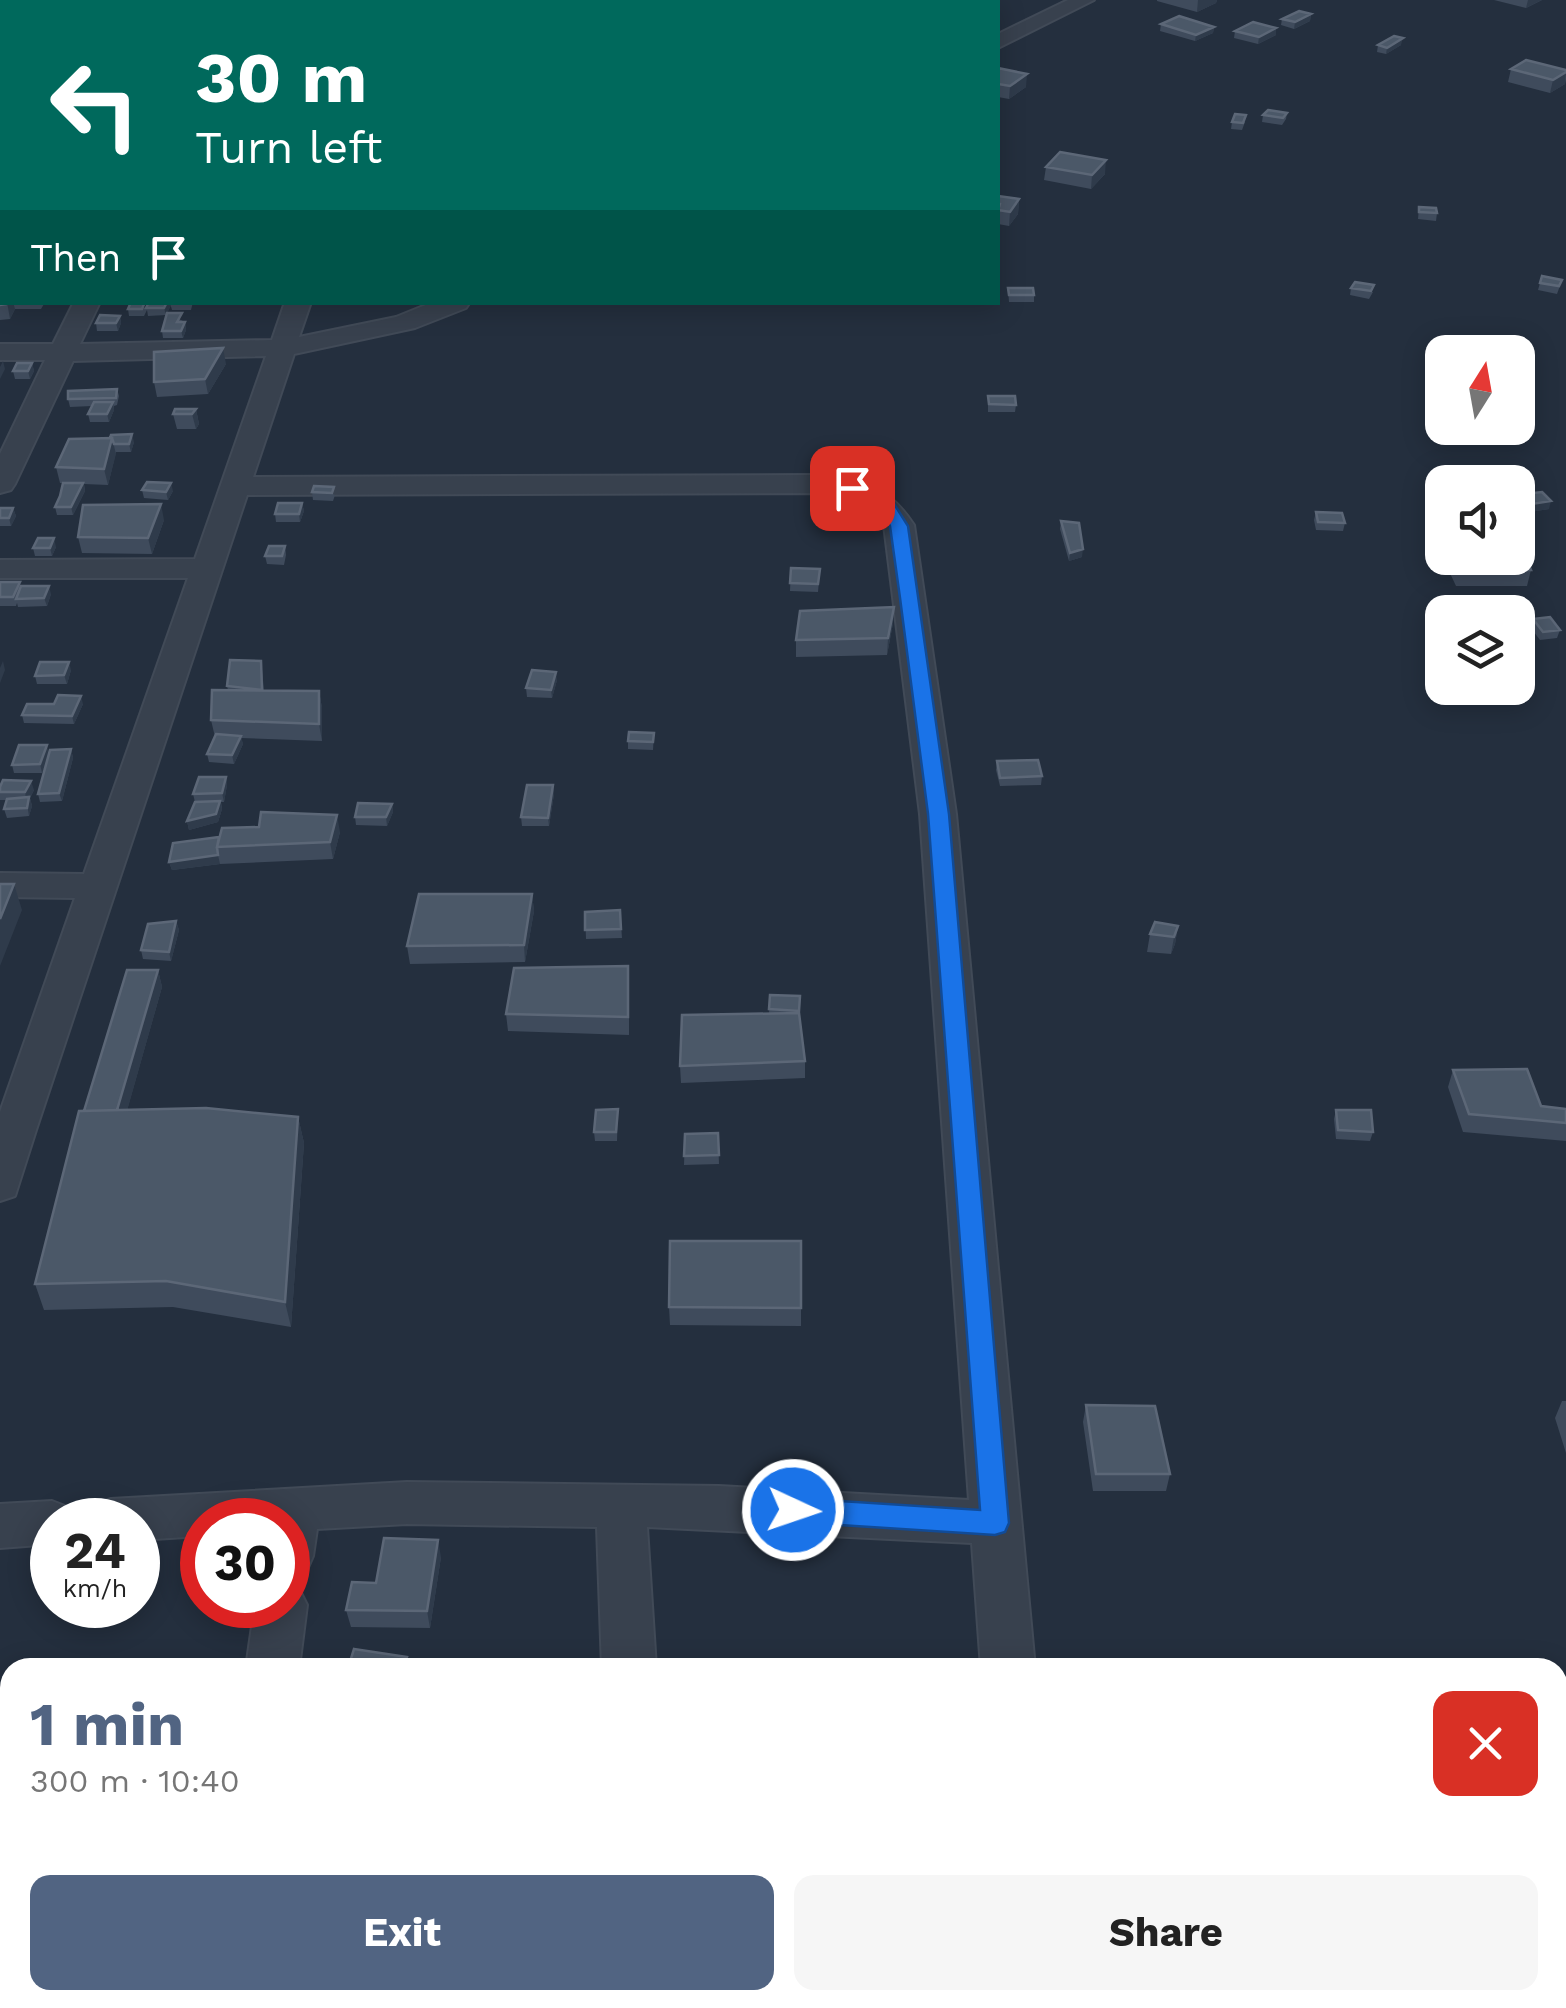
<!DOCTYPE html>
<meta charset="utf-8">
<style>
:root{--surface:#fff;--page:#f6f6f6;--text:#222;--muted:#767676;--accent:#516482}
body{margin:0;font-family:"Work Sans",sans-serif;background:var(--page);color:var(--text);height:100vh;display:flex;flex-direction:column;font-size:38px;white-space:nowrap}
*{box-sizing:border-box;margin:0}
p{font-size:32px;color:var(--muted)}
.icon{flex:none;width:55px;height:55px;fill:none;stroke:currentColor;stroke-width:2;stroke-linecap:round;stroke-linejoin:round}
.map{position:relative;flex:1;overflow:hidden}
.panel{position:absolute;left:0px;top:1658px;width:1568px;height:352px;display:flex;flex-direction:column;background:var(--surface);border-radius:30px 30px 0 0;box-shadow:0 5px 25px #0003}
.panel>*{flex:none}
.banner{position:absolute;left:0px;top:0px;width:1000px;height:305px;box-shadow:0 5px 25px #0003;background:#00695c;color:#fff;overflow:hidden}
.needle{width:65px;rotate:11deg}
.buttons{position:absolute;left:1425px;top:335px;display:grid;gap:20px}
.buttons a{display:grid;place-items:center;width:110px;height:110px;border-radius:20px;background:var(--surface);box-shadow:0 5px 25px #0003;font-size:50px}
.speed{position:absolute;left:30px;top:1498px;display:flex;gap:20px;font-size:50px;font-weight:700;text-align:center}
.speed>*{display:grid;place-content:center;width:130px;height:130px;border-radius:50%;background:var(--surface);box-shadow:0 5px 25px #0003;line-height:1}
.speed small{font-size:25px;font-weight:400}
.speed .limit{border:15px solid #d22;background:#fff;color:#111}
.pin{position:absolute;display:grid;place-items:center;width:85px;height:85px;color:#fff;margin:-42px;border-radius:20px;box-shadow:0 5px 15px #0006}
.me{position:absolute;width:110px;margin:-55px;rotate:93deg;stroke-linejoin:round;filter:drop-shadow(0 0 8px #0008)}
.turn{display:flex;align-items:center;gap:35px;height:210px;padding:0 30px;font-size:45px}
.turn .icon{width:130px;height:130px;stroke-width:2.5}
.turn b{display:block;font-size:70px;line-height:85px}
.then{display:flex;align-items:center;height:95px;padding:0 30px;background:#0003;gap:20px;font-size:38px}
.round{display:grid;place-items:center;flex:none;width:105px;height:105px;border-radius:20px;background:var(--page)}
.headline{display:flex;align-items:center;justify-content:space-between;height:170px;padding:0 30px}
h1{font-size:60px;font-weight:700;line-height:75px;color:var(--accent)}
.action{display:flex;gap:20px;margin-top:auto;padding:20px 30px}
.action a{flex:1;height:115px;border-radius:20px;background:var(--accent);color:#fff;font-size:40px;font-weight:700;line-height:115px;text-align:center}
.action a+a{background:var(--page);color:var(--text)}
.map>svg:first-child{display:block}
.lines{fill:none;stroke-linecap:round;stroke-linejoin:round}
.minor-casing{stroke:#414a57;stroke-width:4}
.minor{fill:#38414e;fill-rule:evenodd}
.wall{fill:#3f4b5c}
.shaded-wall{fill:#2f3b4b}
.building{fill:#4b5868;stroke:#5c6777;stroke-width:2.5}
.route{fill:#1a73e8;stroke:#114b97;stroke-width:2.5}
</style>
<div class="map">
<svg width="1566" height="2008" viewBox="0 0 1566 2008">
<rect width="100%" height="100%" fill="#242f3e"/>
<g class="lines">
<defs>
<path id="minor" d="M393,0h20v2h-20z
M1068,0h26l-96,48v-14z
M2,146v17l-2,1v-17z
M0,179h2v14h-2z
M74,302h26l-20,42 192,-4 13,-38h26l-12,35 97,-20 37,-15h37l-4,6 -51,20 -121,26 -41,123 567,-2c47,6 67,10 94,50l42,289 79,854h-54l-9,-125 -325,-16 9,141h-54l-5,-141 -190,-3 -90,5 -4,27 -7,16 -18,6v-58h-86v16l-64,4v-20h-52l7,-15 18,-6 296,-17 312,4 250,14 -49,-686 -36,-289c-17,-24 -36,-29 -64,-32l-573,2 -211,635 -21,66 -15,5v-89l75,-214 -75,-1v-24l84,1 104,-296h-188v-18l195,-1 71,-203 -193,5 -58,123 -4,6 -11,3v-39l45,-94h-45v-16h53z
M52,1501l18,7 6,12h-24v24l-52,4v-44z
M288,1584l11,5 8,16 -8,63h-53l9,-63h33z
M184,2000h60l-1,8h-60z
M598,2000h60v8h-60z
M984,2000h60l-3,8h-60z"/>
</defs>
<use href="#minor" class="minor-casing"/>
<use href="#minor" class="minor"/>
</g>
<path class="wall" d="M0,0h77l-1,2h-74v16h-2z
M273,0h47l-1,2h-46z
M1157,0h60l-1,3 -19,9 -40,-11z
M1494,0h48l-16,8z
M1311,14l-1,7 -16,8 -13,-4 1,-6z
M1161,24l53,3 -1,6 -18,8 -35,-10z
M1276,28v7l-18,9 -24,-6 1,-7z
M0,43h2v52h-2z
M1378,45h23l-15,9 -9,-2z
M998,68l28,19 -17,12 -11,-2z
M1511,69l55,1v9l-1,5 -15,9 -42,-11z
M1287,113l-1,6 -4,6 -20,-3 1,-7z
M1232,122h13l-3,8 -11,-1z
M1046,167l59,7 -14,15 -47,-9z
M998,196l21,3 -1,15 -9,12 -11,-2z
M1419,207l18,6 -1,8 -18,-2z
M0,216h2v86l42,2 -3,5h-26l-5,10 -10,1z
M1542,276l20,4 -5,14 -19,-4z
M1008,288l26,7v7h-25z
M1351,288l22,4 -4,7 -19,-4z
M193,302l-2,8h-19l-2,-7z
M171,305l-4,8 18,9 1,8 -3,8h-20l-1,-7 4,-16 -18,1 -1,-6 -3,6h-15l-1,-7z
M120,316l1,7 -3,8h-21l-1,-8z
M32,363l2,8 -4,8h-15l-2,-8z
M226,364l-18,30 -51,3 -3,-15z
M117,389l2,7 -2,9 -3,1v4l-5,12h-19l-2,-8 4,-8 -22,1 -2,-8z
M988,396l28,9 -1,7h-27z
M196,409l3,15 -3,5h-19l-4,-15z
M69,439l65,3 -3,10h-15l-8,33 -24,-1 1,7 -12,24h-16l-2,-8 5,-11 3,-13h-3l-4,-16z
M314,486l21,9 -2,6 -20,-1 -1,-8z
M142,490l31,1 -5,9 -24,-2z
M1523,494l26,15 -19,3 -9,-10z
M302,503l2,8 -4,11h-24l-1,-8z
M0,508h13l3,8 -5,10h-11z
M1316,512l29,11 -2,8 -27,-1 -2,-10z
M164,520l-12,34 -70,-1 -4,-16z
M1061,521l21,36 -13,4 -9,-32z
M1438,522h4v30l-3,-1 -5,-13z
M285,546l1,9 -2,10 -17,-1 -2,-8z
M56,547l-4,9h-17l-2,-8z
M1451,558h67l13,12 -4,16h-71l-8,-17z
M791,568l29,1 -2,23 -28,-1z
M0,582l51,12 -4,12 -29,1 -1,-4 -1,3h-16z
M1533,619l27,11 -3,8 -17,2 -10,-13z
M893,623l-6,32 -91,2v-17z
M262,669l2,22h55l3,17v33l-81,-3 2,6 -9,20 -25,-2 -2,-8 8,-17 -4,-17 17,-30 -1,-4z
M71,670l-4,14h-30l-2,-8z
M557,680l-5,18 -25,-1 -1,-9z
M54,704h29l-9,20 -50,-1 -2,-8z
M654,733l-1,17 -25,-1v-8z
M71,749l2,9 -11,43 -22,1 -2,-8 9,-33 -5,12h-28l-2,-8 37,-13z
M997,761l45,15 -1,9 -41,1 -4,-16z
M226,777l1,8 -3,17h-3l1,7 -4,13 -29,8 -2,-9 8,-19 -2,-8z
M553,785l1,9 -5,32h-27l-1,-9z
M0,787l34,3 -4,8 2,8 -3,10 -22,2 -3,-9 3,-9h-7z
M392,804l1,8 -6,14 -31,-1 -1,-8z
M340,832l-7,27 -113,5 -48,6 -3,-8 4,-19z
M532,894l2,17 -9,51 -115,2 -3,-18z
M620,910l2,28 -36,1 -1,-27z
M176,921l3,9 -8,31 -28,-2 -2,-9z
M1178,926l-3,18 -4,10 -24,-2 3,-18z
M158,970l4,17 -35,123 171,7 6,26 -13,184 -118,-20 -129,3 -9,-26 49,-173z
M629,984v51l-121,-4 -2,-17z
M770,995l30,1 -1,20 6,45v17l-124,5 -1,-17 89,-53z
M1453,1070l88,36 25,3v32l-103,-9 -15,-45z
M618,1109l-1,32h-22l-1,-9z
M1336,1110l37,22 -3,9 -34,-2 -2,-20z
M718,1133l1,31 -35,1 1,-31z
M801,1241v85l-131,-1 -1,-18z
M1562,1401h4v52l-11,-35z
M1086,1405l84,69 -4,17h-73l-10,-69z
M441,1557l-11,71 -79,-1 -5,-17 30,-27z"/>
<path class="shaded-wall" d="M1198,0h19l-1,3 -19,9z
M1528,0h14l-16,8z
M1311,14l-1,7 -16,8 1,-7z
M1214,27l-1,6 -18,8 1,-6z
M1276,28v7l-18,9 1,-7z
M1403,38l-2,7 -15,9 1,-6z
M1566,72l-1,12 -15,9 3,-13z
M1027,74l-1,13 -17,12 1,-13z
M1106,160l-1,14 -14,15 1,-14z
M1019,199l-1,15 -9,12 1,-14z
M7,302h6l2,7 -5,10z
M167,302h3l1,3 -5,10 -2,-7z
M120,316l1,7 -3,8 -2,-8z
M185,322l1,8 -3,8 -2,-7z
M223,348l3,16 -18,30 -3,-15z
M3,361l2,8 -5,10v-12z
M32,363l2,8 -4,8 -2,-8z
M113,402l1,8 -5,12 -2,-8z
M196,409l3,15 -3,5 -4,-15z
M132,434l2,8 -3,10 -2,-8z
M112,438l4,16 -8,31 -4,-16z
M83,483l2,8 -12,24 -2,-8z
M171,483l2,8 -5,9 -2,-8z
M1551,501l-2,8 -19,3 2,-8z
M302,503l2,8 -4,11 -1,-8z
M161,504l3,16 -12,34 -4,-16z
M13,508l3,8 -5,10 -2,-8z
M54,538l2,9 -4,9 -2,-8z
M1083,549l-1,8 -13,4 1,-8z
M49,586l2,8 -4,12 -3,-8z
M894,607l-1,16 -6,32 1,-17z
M3,661l2,9 -5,13v-15z
M69,662l2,8 -4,14 -3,-9z
M556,672l1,8 -5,18 -1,-8z
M319,691l3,17v33l-3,-17z
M81,696l2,8 -9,20 -2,-8z
M241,736l2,8 -9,20 -2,-9z
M47,745l2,9 -7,19 -2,-9z
M71,749l2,9 -11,43 -3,-8z
M226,777l1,8 -3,17 -2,-9z
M31,781l3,9 -4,8 2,8 -3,10 -4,-24z
M553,785l1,9 -5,32 -1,-8z
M220,801l2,8 -4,13 -29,8 -2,-9z
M392,804l1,8 -6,14 -1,-9z
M337,815l3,17 -7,27 -3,-17z
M218,855l2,9 -48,6 -3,-8z
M14,884l8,26 -22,56v-47z
M532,894l2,17 -9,51 -1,-17z
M176,921l3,9 -8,31 -2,-9z
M1178,926l-3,18 -4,10 3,-17z
M158,970l4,17 -42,149 -5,-17z
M298,1117l6,26 -13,184 -6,-25z
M438,1540l3,17 -11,71 -3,-17z"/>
<path class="building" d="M145,0h75l-1,2h-55v-1z
M1299,11l12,3 -16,8 -13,-3z
M1179,16l35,11 -18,8 -35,-11z
M1253,22l23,6 -17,9 -24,-6z
M1394,36l9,2 -16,10 -9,-3z
M0,43h2v32h-2z
M1526,60l40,10v2l-13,8 -42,-11z
M998,68l29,6 -17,12 -12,-2z
M1268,110l19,3 -4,5 -20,-3z
M1235,114l11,1 -3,8 -11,-1z
M1060,152l46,8 -14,15 -46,-8z
M998,196l21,3 -9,13 -12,-2 2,-6 -2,-1z
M1419,207l17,1 1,5 -18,-1z
M0,216h2v50h-2z
M1542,276l20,4 -3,6 -19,-3z
M2,282v20h5l-1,2 -6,1v-21z
M1355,282l19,3 -3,6 -20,-3z
M1008,288h25l1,7h-25z
M131,302h14l-3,7h-14z
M149,302h18l-3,6h-18z
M167,313h15l-5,9h8l-4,9h-19z
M100,315l20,1 -4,7h-20z
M223,348l-18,31 -51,3v-30z
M17,363h15l-4,8h-15z
M117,389l-1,9 -48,1v-8z
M988,396h27l1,9 -27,-1z
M94,402h19l-6,12h-19z
M175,409h21l-4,5h-19z
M132,434l-3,10h-15l-2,-6h-2l1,-3z
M112,438l-8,31 -48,-2 13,-28z
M147,482l24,1 -5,9 -24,-2z
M63,483h20l-12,24h-16l5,-11z
M314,486l20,1 -2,6 -20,-1z
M1542,492l9,9 -19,3 -9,-10z
M278,503h24l-3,11h-24z
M161,504l-13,34 -70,-1 5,-32z
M0,508h13l-4,10h-9z
M1316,512l26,1 3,10 -27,-1z
M1061,521l18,2 4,26 -13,4z
M38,538h16l-4,10h-17z
M1518,541l13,29h-71l-6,-12h64z
M269,546h16l-3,10h-17z
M791,568l29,1 -2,15 -28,-1z
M0,582h20l-7,15h-13z
M21,586h28l-5,12 -28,1z
M894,607l-6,31 -92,2 4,-29z
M1550,617l10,13 -17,2 -10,-13z
M230,660l31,1 1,29 -35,-4z
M40,662h29l-5,13 -29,1z
M532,670l24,2 -5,18 -25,-2z
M212,690l107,1v33l-108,-4z
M58,695l23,1 -9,20 -50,-1 5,-11h27z
M629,732l25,1 -1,9 -25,-1z
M216,734l25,2 -9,19 -25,-1z
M19,745h28l-7,19 -28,1z
M71,749l-12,44 -21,1 12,-44z
M1038,760l4,16 -42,2 -3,-17z
M199,777h27l-4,16 -29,1z
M3,780l28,1 -6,11h-25v-5z
M527,785h26l-5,33 -27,-1z
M29,797l-2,11 -23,1 3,-10z
M220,801l-4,13 -29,7 8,-19z
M358,803l34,1 -6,13h-31z
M261,812l76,3 -7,27 -113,5 5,-19 37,-1z
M219,837l-2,10 1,8 -49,7 4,-19z
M0,884h14l-14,35z
M419,894h113l-8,51 -117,1z
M620,910l1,19 -36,1v-18z
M176,921l-7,31 -28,-2 7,-26z
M1155,922l23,4 -4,11 -24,-3z
M628,966v51l-122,-3 8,-46z
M127,970h31l-41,140 -33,1z
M770,995l30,1 -1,15 -30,-2z
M799,1013l6,48 -125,5 2,-51z
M1527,1069l14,37 25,3v14l-97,-9 -16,-44z
M206,1108l92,9 -13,185 -119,-21 -131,3 44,-173z
M618,1109l-2,23h-22l2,-22z
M1336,1110h35l2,22 -35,-2z
M718,1133l1,22 -35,1 1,-22z
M670,1241h131v67l-132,-1z
M1086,1405l69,1 15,68h-74z
M384,1538l54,2 -11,71 -81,-1 6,-28 24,1z
M354,1649l53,8 -4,11h-55z"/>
<path class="route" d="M847,484h11l33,15 17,27 41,288 60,709 -4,9 -10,3 -202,-13 -10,-4 -4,-8 4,-9 10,-3 187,12 -52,-696 -28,-216 -10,-72 -12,-20 -31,-15z"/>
</svg>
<div class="buttons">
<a><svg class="needle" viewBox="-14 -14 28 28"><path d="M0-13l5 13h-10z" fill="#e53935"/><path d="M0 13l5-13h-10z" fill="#767676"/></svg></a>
<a><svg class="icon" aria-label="sound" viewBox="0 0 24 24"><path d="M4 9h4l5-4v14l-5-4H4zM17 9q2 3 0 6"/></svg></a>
<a><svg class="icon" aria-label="layers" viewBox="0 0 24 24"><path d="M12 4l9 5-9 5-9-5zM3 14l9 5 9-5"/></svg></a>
</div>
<div class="speed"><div>24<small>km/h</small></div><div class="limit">30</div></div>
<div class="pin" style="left:852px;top:488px;background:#d93025"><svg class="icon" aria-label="arrive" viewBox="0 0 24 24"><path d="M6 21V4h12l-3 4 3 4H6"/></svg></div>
<svg class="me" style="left:793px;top:1510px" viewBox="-20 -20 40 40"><circle r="17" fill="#1a73e8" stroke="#fff" stroke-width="3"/><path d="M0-11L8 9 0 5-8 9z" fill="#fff"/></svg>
<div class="banner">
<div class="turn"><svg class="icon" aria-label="left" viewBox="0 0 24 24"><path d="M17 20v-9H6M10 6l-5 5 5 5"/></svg><div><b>30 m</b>Turn left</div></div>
<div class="then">Then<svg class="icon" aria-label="arrive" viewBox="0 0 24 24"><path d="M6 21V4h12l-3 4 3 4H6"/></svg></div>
</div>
<section class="panel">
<div class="headline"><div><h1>1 min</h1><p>300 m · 10:40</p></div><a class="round" style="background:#d93025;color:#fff"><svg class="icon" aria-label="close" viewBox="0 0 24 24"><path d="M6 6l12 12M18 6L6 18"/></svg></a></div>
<div class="action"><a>Exit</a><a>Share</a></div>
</section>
</div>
